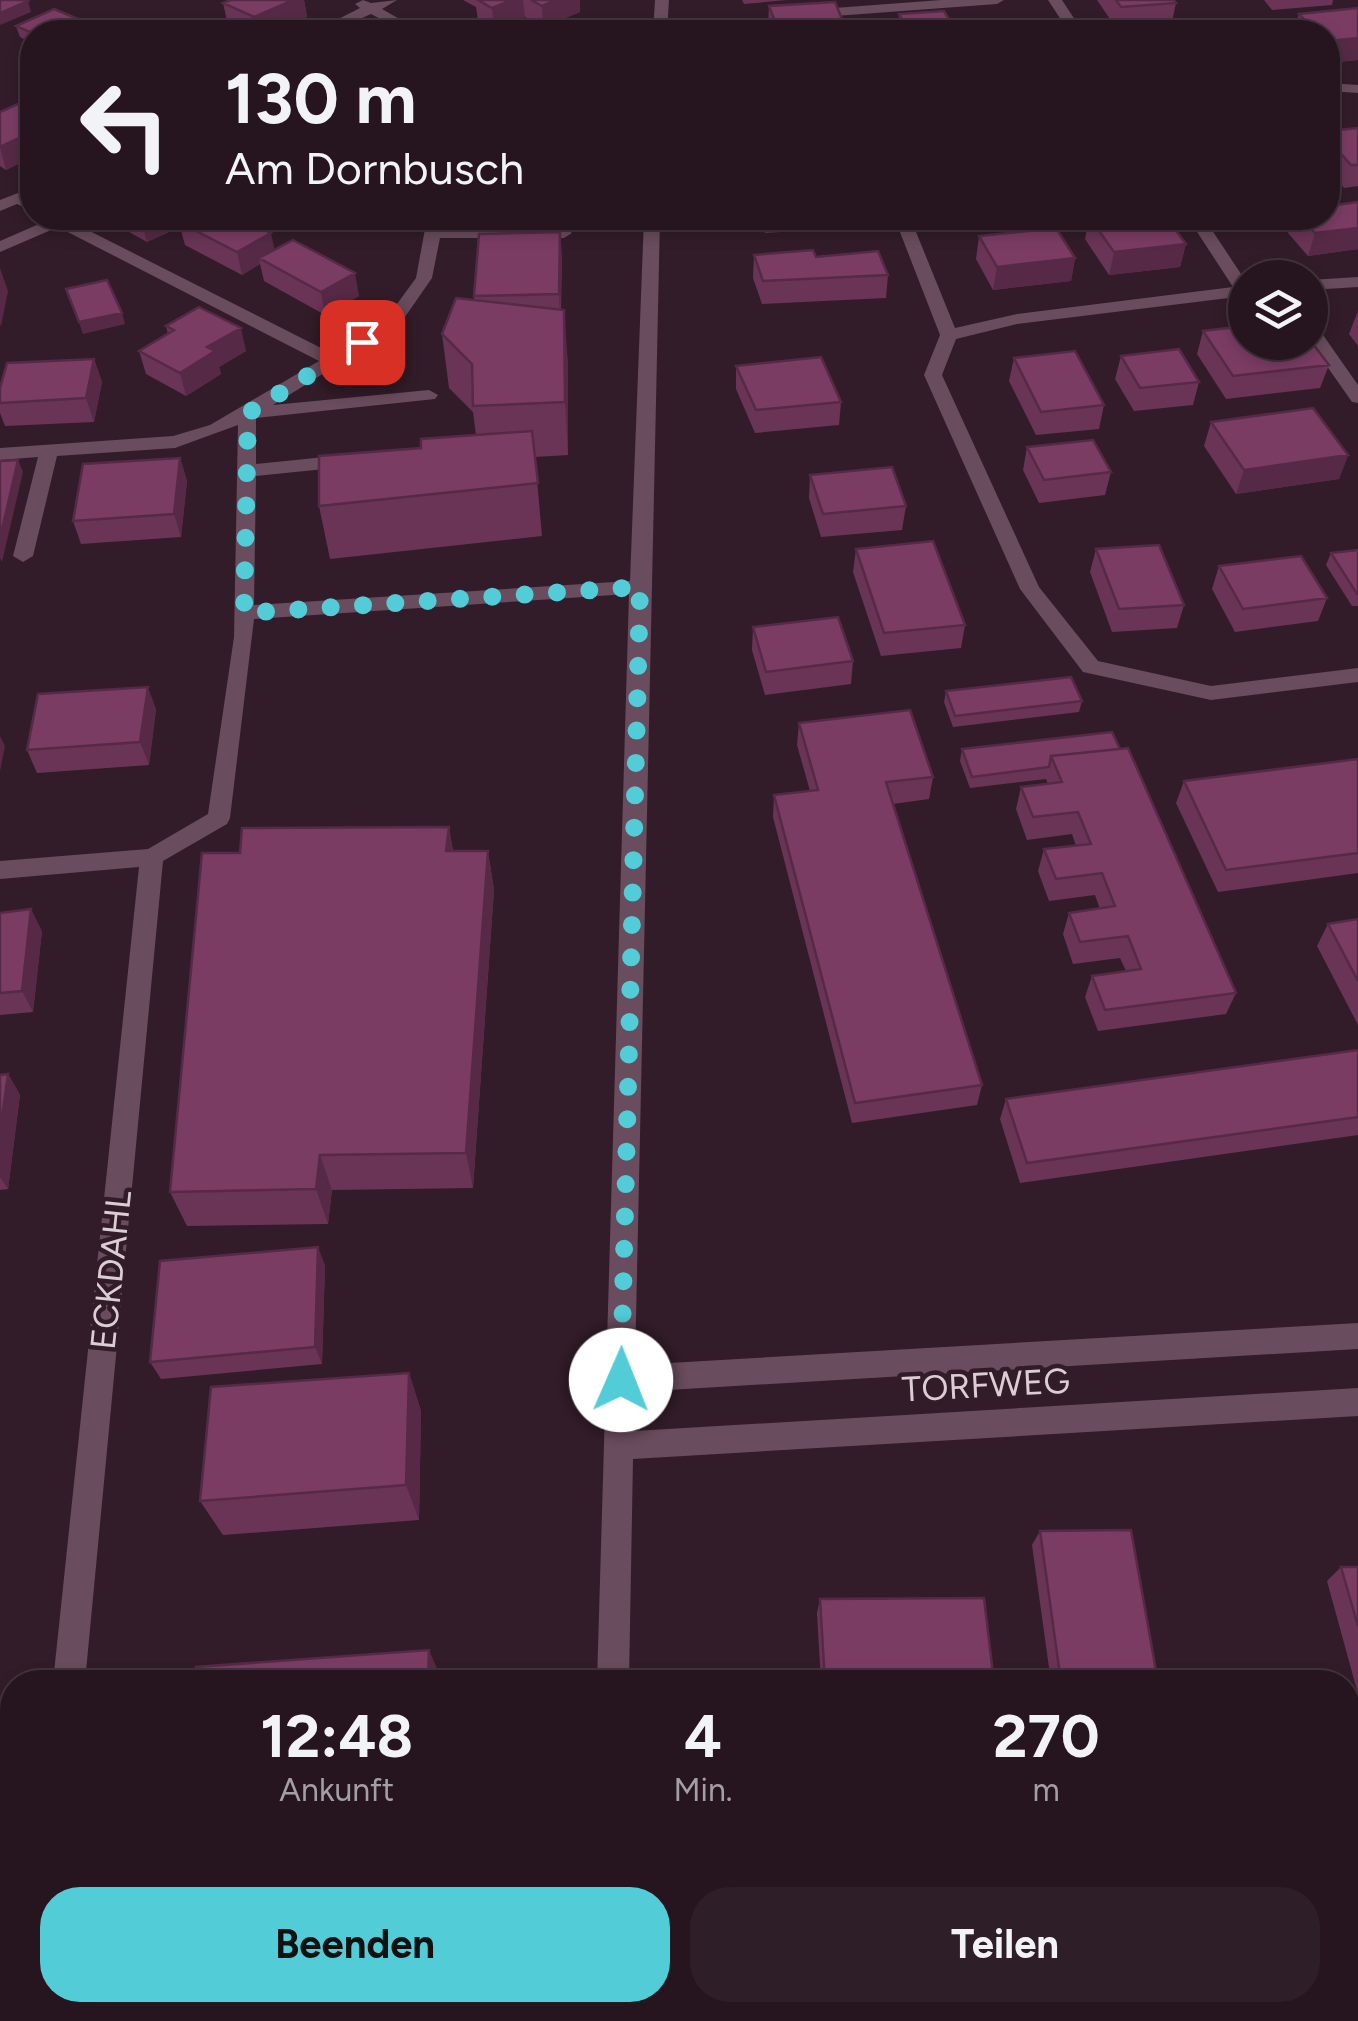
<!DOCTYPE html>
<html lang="de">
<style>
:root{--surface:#26151f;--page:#2e1e28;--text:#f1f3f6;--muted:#a49fa4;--line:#42343d;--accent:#52ccd6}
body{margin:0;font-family:Figtree,sans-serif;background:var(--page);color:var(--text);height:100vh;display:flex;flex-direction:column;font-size:38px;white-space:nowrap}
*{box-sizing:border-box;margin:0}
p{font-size:32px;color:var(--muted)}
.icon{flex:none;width:55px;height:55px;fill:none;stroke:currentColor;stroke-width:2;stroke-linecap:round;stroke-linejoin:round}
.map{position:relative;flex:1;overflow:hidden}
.side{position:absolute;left:0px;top:1670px;width:1360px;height:352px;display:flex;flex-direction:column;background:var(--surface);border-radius:40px 40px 0 0;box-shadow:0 5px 15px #0003,0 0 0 2px var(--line)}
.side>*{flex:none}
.banner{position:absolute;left:20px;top:20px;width:1320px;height:210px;border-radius:40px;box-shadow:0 5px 15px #0003,0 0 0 2px var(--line);background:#26151f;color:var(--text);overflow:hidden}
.controls{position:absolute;left:1228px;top:260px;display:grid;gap:20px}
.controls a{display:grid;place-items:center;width:100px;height:100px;border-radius:50%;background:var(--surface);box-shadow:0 5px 15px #0003,0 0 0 2px var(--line);font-size:50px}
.pin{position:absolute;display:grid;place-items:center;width:85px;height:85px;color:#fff;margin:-42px;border-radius:20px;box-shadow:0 5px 15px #0006}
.me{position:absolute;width:110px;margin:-55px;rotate:1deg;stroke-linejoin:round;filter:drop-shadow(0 0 8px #0008)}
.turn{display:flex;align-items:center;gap:35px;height:210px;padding:0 40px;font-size:45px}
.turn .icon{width:130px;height:130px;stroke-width:2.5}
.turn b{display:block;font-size:70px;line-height:85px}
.eta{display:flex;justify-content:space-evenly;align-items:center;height:170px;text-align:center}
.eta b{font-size:60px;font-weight:700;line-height:70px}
.action{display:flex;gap:20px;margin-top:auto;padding:20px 40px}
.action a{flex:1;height:115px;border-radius:40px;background:var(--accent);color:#111;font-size:40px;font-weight:700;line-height:115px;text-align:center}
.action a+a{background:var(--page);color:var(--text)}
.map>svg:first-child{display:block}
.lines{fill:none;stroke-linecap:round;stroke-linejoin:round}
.minor{fill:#694c5d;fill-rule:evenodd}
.wall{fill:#6a3456;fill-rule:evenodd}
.shaded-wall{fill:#562a46}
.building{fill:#7b3c64;stroke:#562a46;stroke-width:2.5}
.route{stroke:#52ccd6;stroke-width:18;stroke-dasharray:0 32.4}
.labels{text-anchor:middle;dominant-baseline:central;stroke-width:9;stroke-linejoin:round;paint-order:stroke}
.street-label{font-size:35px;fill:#dccdd5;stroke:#321c29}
</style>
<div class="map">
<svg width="1358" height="2021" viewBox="0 0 1358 2021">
<rect width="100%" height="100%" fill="#321c29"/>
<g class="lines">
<path class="minor" d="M363,0l8,3 26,-3 -15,9 40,23h-17l-34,-18 -40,18h-18l47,-24 -5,-4z
M655,0h14l-2,32h-14z
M941,0h63l-7,4 -189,14 -7,-4 7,-4z
M1048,0h14l21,32h-14z
M1328,83l30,2v8l-30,-2z
M18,193l14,7v11l-15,-7 -17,7v-11z
M44,218h20l267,135 55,-34 30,-41 11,-60h16l-2,10h123l8,5 -8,5h-124l-8,40 -34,49 -125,78 156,-15 9,5 -3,4 -179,19v46l98,-10 9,6 -9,6 -98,10 -2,129 376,-24 14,-363h16l-25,1147 723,-42v26l-723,43 -1,39 724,-43v28l-725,43 -4,223h-32l32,-1088 -375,25 -24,199 -3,6 -64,37 -78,821h-32l86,-815 -139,12v-18l148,-12 60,-35 26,-177 4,-212 -63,23 -118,8 -24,100 -10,6 -10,-6 25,-99 -38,3v-12l173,-12 37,-11 109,-64 -261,-134 -58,25v-11l46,-20z
M1188,218h16l41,62v16l-228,28 -61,15 -14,36 97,212 59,74 113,25 147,-18v14l-147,18 -128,-28 -63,-83 -96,-214 16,-40 -42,-108 2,-3 14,3 41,101 62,-14 216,-27z
M1358,277v10l-48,3v-10z
M1310,324l6,1 42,60v18l-6,-1 -42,-60z
M12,1750v47l-12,6v-47z
M1348,1858h10v34h-10z
M588,2010h36l-1,11h-36z
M1167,2010h36l1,11h-36z"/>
</g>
<path class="wall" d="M231,0h73l3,17 -34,15h-29l-16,-7 -5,-22z
M463,0h117v12l-29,12 -63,2 -10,-6 -2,-13zM525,17l12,7h-30z
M742,0h45l-43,4z
M1097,0h77l2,3 -4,19 35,10h-62l1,-6 -30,2z
M1264,0h69l-1,5 -60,5z
M769,6l77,23v3h-76l-2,-4z
M1358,8v52l-30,3v-31h-35l6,-18z
M899,14l55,14v4h-52l-4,-6z
M16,26l16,6v11l-12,-6z
M32,103v54l-26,13 -6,-4v-54z
M1358,128v58l-14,2 -16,-19v-38z
M1358,202v47l-50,7 -20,-23 5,-15h35z
M104,218h136l34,32 85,46 -34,19 -61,-34 -4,-17 -18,11 -57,-30 -5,-18 -33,15z
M761,218h147v6l-143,9z
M965,218h35l-1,5 -30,3z
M1089,218h78l19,26 -6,23 -71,8 -24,-36z
M979,236l96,22 -4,23 -78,9 -17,-31z
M562,255l-1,55 7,54v91l-33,2 7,79 -212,23 -11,-53 102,-58 55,-13 -3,-23 -24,-24 -7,-54 32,-34v-4z
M754,255l62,2 72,18 -2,23 -124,6 -9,-26z
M1358,311v35l-9,-12z
M166,326l80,25 -27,16 2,7 -35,22 -40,-22 -7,-23 29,-17z
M1203,331l126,34 -9,23 -94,11 -29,-45z
M1121,356l78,26 -6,23 -59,6 -19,-32z
M1014,358l90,47 -5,24 -63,6 -27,-54z
M94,359l8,23 -8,40 -89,4 -5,-13v-25z
M736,366l105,36 -2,23 -84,8 -19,-44z
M1211,422l137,33 -9,24 -103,15 -32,-48z
M1027,447l84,25 -6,23 -66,8 -16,-33z
M180,458l7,23 -6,56 -100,7 -8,-23z
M810,475l96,31 -4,24 -81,7 -12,-39z
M856,549l109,76 -4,23 -80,8 -28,-84z
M1096,549l88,56 -7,23 -65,4 -22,-60z
M1358,550v56h-6l-26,-41 5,-12z
M1219,566l108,32 -9,23 -83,11 -23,-43z
M753,627l100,34 -2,23 -86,11 -13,-45z
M946,691l136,10 -3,11 -126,15 -9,-25z
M156,709l-7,56 -112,8 -10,-23z
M799,723l134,54 -4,22 -36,5 89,281 -5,20 -125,18 -79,-306 1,-22 36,-4 -13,-46z
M1112,732l124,261 -10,21 -128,17 -13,-34 7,-21 34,-5 -6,-13 -47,6 -10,-30 6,-21 31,-4 -5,-14 -46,6 -11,-30 6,-22 32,-3 -4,-12 -45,6 -11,-31 5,-22 27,-3 -2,-5 -76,9 -10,-27 2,-12z
M1358,759v114l-140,19 -42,-89 8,-22z
M449,827l4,24h35l6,39 -21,298 -141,2 -4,34 -141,2 -17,-34 70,-339z
M0,913l42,18 -9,81 -33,3z
M1358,919v106l-41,-79 11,-22z
M1358,1050v85l-338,48 -20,-64 6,-20z
M8,1074l12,21 -12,94 -8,1v-115z
M325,1265l-3,99 -161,15 -11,-17z
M409,1373l12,38 -2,109 -196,15 -23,-34z
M1040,1531l118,151h-107l-19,-137z
M1341,1567h17v127l-31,-113z
M820,1599l174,83h-173l-4,-69z
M808,2010h247l1,11h-248z"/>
<path class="shaded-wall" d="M293,0h11l3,17 -34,15h-16l-3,-15z
M512,0h11l2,17 -31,12 -2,-21z
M556,0h24v12l-37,15 -1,-21z
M28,1l3,11 -31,13v-12z
M83,21l3,11h-27z
M1358,38v22l-30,3v-22z
M32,132v25l-26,13 -6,-23z
M146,218h45l-12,4 1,5 -33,15 -6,-22z
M1358,228v21l-50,7 7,-23z
M560,232l2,23 -2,63 -1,-24z
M271,233l5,23 -17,2 1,6 -18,11 -5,-23z
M1186,244l-6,23 -71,8 5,-23z
M1075,258l-4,23 -78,9 4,-23z
M0,268l8,23 -7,35 -1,-2z
M355,273l4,23 -34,19 -4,-23z
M564,310l4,54v91l-3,-53z
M122,313l3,11 -42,10 -4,-12z
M241,328l5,23 -27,16 2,7 -35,22 -6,-23 27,-26z
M94,359l8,23 -8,40 -8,-24z
M1348,455l-9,24 -103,15 8,-24z
M180,458l7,23 -6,56 -7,-23z
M18,460l5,12 -21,90 -2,-4v-20z
M148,687l8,22 -7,56 -9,-23z
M0,736l5,10 -5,25z
M449,827l6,39 -9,-15z
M488,851l6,39 -21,298 -7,-35z
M31,909l11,22 -9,81 -11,-21z
M8,1074l12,21 -12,94 -8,-12v-45z
M320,1155l12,35 -4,34 -12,-35z
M318,1247l7,18 -3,99 -7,-17z
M409,1373l12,38 -2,109 -13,-35z
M429,1650l12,28v4h-13z"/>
<path class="building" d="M0,0h26l2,1 -28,12z
M231,0h62l-39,17 -31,-14z
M478,0h34l-20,8z
M531,0h25l-14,6z
M1116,0h58l2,3 -55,4z
M835,2l11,27 -67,3 -10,-26z
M1358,8v30l-30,3v-9h-12l-17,-18z
M54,9l29,12 -24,11 -27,1 -16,-7z
M944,11l10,17 -45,4 -10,-18z
M1196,19l11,13h-53l-7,-8z
M167,24l20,8h-38z
M488,24h97v8h-98z
M379,28l3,4h-36z
M27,100l5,3v29l-32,15v-35z
M1358,128v37h-7l-23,-26v-8z
M1358,202v26l-43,5 -14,-15h27v-12z
M188,218h52l31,15 -34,19 -58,-30z
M1090,218h77l19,26 -72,8z
M1056,228l19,30 -78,9 -18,-31z
M560,232l-1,62 -85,2 5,-62z
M293,240l62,33 -34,19 -62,-34z
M813,250l3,7 62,-6 10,24 -125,6 -9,-26z
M107,280l15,33 -43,9 -13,-33z
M456,298l108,12 1,92 -92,4 -1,-42 -30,-30z
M199,307l42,21 -34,19 8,4 -35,22 -41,-22 35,-21 -8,-4z
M1245,326v16h65v-2l19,25 -96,11 -30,-45z
M1179,349l20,33 -59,6 -19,-32z
M1075,351l29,54 -63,7 -27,-54z
M821,357l20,45 -85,8 -20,-44z
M94,359l-8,39 -86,5v-15l7,-25z
M1313,408l35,47 -104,15 -33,-48z
M532,431l6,52 -219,23v-50l102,-8v-9z
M1093,440l18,32 -67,8 -17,-33z
M180,458l-6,56 -101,7 10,-57z
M18,460l-18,78v-77z
M892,467l14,39 -83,8 -13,-39z
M933,541l32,84 -81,8 -28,-84z
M1159,545l25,60 -65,4 -23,-60z
M1358,550v44h-1l-26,-41z
M1301,556l26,42 -84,11 -24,-43z
M838,617l15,44 -87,11 -13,-45z
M1071,677l11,24 -127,15 -9,-25z
M148,687l-8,55 -113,8 11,-56z
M910,710l23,67 -47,5 96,303 -127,18 -81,-308 44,-5 -19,-67z
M1112,732l8,17 -69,7 -2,11 -77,10 -10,-28z
M1128,748l108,245 -131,17 -13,-34 49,-7 -13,-33 -48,6 -11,-29 46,-7 -13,-33 -46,6 -12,-30 47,-5 -13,-32 -45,5 -12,-30 41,-5 -11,-26z
M1358,759v94l-132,17 -42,-89z
M449,827l-3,24h42l-22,302 -146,2 -4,34 -146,3 32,-339h38l2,-25z
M31,909l-9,82 -22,2v-80z
M1358,919v62l-30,-57z
M1358,1050v67l-331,46 -21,-64z
M8,1074l-8,58v-57z
M318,1247l-3,100 -165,15 10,-101z
M409,1373l-3,112 -206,16 11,-114z
M1131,1530l27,152h-97l-21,-151z
M1341,1567h17v59z
M984,1598l10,84h-169l-5,-83z
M429,1650l-1,32h-234l2,-15z
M811,2010h244l1,11 -245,-4z"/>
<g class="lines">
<path class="route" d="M362,342l-114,71 -4,200 396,-26 -19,793"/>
</g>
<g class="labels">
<g class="street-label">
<text transform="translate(111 1270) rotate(-84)">ECKDAHL</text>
<text transform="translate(986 1385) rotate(-3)">TORFWEG</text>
</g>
</g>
</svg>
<div class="controls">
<a><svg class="icon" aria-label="layers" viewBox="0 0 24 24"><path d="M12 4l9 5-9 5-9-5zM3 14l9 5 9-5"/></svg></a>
</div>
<div class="pin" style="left:362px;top:342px;background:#d93025"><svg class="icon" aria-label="arrive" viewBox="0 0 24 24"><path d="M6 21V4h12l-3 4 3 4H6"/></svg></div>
<svg class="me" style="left:621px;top:1380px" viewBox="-20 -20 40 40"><circle r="19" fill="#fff"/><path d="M0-13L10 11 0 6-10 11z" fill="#52ccd6"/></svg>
<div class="banner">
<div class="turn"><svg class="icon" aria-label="left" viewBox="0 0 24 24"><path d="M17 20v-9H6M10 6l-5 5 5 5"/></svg><div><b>130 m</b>Am Dornbusch</div></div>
</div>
<section class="side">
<div class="eta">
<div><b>12:48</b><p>Ankunft</p></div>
<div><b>4</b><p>Min.</p></div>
<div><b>270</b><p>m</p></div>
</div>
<div class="action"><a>Beenden</a><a>Teilen</a></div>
</section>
</div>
